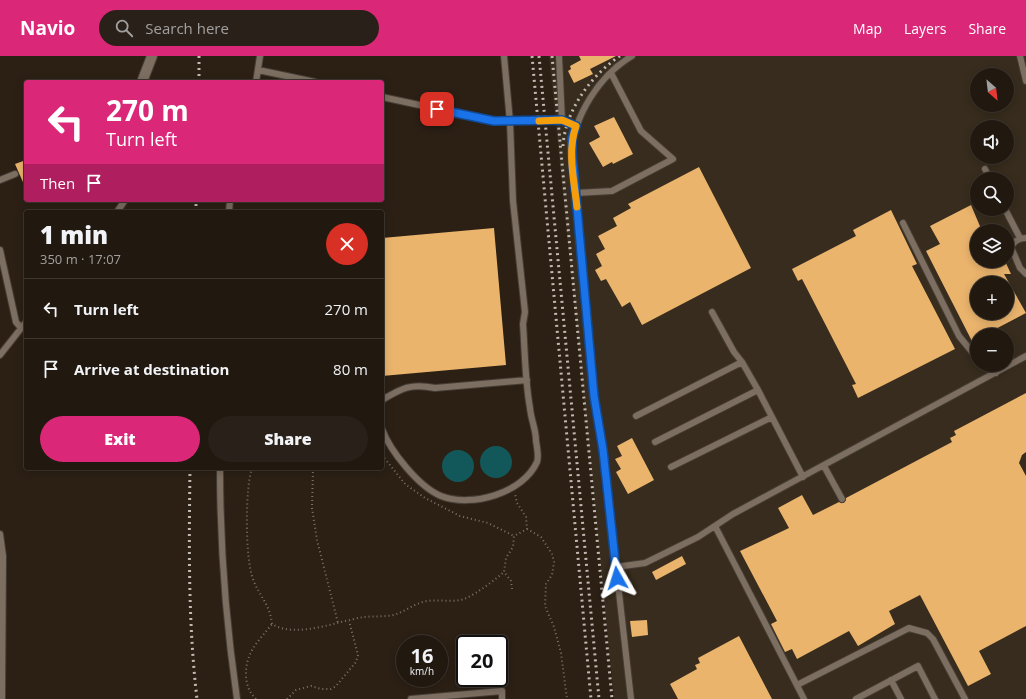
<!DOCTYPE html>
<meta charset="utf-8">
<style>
:root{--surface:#211810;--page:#292119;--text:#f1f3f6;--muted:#a2a09f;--line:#3e3730;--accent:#db2777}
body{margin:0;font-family:"Open Sans",sans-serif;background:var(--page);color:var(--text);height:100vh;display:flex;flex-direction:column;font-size:15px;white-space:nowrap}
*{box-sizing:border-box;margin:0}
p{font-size:13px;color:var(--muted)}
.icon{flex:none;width:22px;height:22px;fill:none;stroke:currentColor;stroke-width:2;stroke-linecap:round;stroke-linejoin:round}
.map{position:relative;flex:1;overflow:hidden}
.side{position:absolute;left:24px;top:154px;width:360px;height:260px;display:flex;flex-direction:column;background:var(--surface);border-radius:4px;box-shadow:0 2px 10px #0003,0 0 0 1px var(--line)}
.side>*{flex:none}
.guide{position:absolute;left:24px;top:24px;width:360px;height:122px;border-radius:4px;box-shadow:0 2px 10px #0003,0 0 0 1px var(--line);background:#db2777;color:#fff;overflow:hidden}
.needle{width:26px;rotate:152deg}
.fabs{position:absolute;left:970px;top:12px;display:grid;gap:8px}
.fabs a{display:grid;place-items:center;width:44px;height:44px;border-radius:50%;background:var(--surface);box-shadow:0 2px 10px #0003,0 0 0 1px var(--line);font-size:20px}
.speed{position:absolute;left:396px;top:579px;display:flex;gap:8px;font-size:20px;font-weight:700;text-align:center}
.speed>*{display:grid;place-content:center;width:52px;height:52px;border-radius:50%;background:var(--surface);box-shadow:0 2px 10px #0003,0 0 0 1px var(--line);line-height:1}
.speed small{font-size:10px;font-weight:400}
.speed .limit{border:2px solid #111;border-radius:6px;background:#fff;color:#111}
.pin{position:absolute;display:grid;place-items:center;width:34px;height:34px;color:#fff;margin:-17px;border-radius:8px;box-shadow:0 2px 6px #0006}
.me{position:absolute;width:44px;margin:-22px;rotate:354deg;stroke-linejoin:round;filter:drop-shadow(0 0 3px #0008)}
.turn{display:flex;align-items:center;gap:14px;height:84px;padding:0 16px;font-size:18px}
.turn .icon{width:52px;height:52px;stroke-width:2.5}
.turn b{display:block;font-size:28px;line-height:34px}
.then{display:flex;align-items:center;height:38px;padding:0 16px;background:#0003;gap:8px;font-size:15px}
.round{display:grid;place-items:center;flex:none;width:42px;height:42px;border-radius:21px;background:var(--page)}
.summary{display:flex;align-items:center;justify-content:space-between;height:68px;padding:0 16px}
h1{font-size:24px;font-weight:800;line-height:30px}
.action{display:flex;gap:8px;margin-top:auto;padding:8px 16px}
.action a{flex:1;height:46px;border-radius:24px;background:var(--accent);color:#fff;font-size:16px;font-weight:800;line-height:46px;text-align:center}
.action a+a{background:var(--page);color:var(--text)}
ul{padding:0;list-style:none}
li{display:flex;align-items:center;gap:12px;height:60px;padding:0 16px;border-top:1px solid var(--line)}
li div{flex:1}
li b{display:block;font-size:15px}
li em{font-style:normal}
header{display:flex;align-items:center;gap:24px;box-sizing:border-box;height:56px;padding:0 20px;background:var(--accent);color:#fff}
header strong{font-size:19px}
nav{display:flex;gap:22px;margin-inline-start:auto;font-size:14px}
.search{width:280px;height:36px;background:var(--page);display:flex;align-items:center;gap:10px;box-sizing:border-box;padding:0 14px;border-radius:22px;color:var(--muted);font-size:15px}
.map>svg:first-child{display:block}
.industrial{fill:#372c1d;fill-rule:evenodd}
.water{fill:#12585a}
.building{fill:#eab46d;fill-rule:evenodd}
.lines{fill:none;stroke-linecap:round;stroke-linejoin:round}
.lane-casing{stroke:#463d35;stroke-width:8}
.street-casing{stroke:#463d35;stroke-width:12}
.path{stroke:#7d7269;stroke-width:2;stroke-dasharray:1 3;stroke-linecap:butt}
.lane{stroke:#7c6e60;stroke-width:6}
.street{stroke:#7c6e60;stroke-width:10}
.rail{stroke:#c2b9b2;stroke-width:3;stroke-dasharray:2 4;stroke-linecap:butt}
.route-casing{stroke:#114b97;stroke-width:10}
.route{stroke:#1a73e8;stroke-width:7}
.slow{stroke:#f59e0b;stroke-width:7}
</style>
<header>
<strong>Navio</strong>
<div class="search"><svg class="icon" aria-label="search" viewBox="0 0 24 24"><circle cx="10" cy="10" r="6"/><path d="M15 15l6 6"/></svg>Search here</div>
<nav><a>Map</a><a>Layers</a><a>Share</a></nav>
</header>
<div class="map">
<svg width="1026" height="643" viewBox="0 0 1026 643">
<rect width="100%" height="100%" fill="#2c2015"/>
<path class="industrial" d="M549,0h477v643h-412zM977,19h30v30h-30zM977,71h30v30h-30zM977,123h30v30h-30zM977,175h30v30h-30zM977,227h30v30h-30zM977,279h30v30h-30z"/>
<path class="water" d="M480 406a16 16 0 1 1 32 0a16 16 0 1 1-32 0Z
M442 410a16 16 0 1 1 32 0a16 16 0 1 1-32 0Z"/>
<path class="building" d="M579,0h37l-26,13 3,5 -19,9 -6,-12 3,-2 -1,-3 11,-6z
M614,61l19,37 -20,10 -1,-2 -9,5 -14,-24 11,-6 -6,-11z
M26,104v29l-11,-25z
M699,111l52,101 -109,57 -12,-23 -8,5 -16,-28 -5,2 -6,-11 7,-4 -6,-12 9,-5 -7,-13 19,-10 -4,-8 18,-10 -3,-4z
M971,149l11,26h-5v30h28l6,13h-7l22,39 -42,22h-7v16l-51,-100 14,-7 -10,-18zM977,227h30v30h-30z
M891,154l26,54 -5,2 43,83 -97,49 -6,-13 4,-1 -54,-105 -4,2 -6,-12 64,-33 -3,-6z
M494,172l12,137 -124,11v-138z
M1026,337v59l-4,3 -3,8 7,13v150l-47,25 12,23 -23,12 -48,-91 -31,16 6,13 -37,22 -9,-15 -52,28 -5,-10 -7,3 -14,-28 6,-3 -37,-70 49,-23 -11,-20 24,-13 11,20 26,-13 5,1 2,-5 106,-56 -2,-4 6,-3 -2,-4z
M632,382l22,42 -26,14 -12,-22 5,-3 -6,-10 7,-3 -5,-10z
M682,500l4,8 -30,16 -4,-8z
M647,564l1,15 -16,2 -2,-16z
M739,580l33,63h-94l-8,-15 27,-15 -2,-4 5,-2 -2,-5z"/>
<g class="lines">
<defs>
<path id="lane" d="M559,0l3,64 14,6
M1020,0l6,25
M258,14l57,12
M256,26l4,-26
M382,41l112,24 68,-1
M985,113l5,10
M0,124l15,-6
M576,137l36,-2 61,-32 -32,-28 -30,-58
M1005,153l15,29
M117,156l8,-12
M229,156l1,-12
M903,167l56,113 18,22
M1026,182c-7,0 -12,3 -15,9l9,21 6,6
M0,194l16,72 5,6
M712,256l22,40 8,10 16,28 45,87
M0,299l26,-33
M986,309l10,8
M382,344c20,-12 29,-17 53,-12l92,-8
M636,360l106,-54
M382,373c8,22 37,58 59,67 31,12 82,-3 96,-34 2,-5 0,-15 -1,-21 0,-12 -5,-21 -6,-33 -5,-27 -5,-56 -7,-84l2,-12 -12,-111 -3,-79 -6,-66
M655,386l103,-52
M824,410l18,33
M671,411l101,-50
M220,412c0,77 6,155 17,231
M715,470l89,173
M0,478l3,22 -1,143
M616,511l29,-4 53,-26 35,-23 293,-158
M891,624l10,19
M797,629l112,-57 18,5 6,6 32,60
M411,643l91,-8v8
M631,643l-28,-249 -9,-55 -22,-242c1,-37 28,-78 60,-97
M856,643l62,-33 17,33"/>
<path id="street" d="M142,26l10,-26"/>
</defs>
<use href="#lane" class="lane-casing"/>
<use href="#street" class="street-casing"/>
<path class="path" d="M382,399l23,29 20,14 35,18 28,7 26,13
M252,412c-7,20 -7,91 1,111 6,17 17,25 19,45 25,15 65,-3 92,-7 10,-1 20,0 30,-2 12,-4 21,-12 33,-14 12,-2 25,2 37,-2 14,-6 28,-17 40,-27
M313,412l-1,40 5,32 21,83
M527,473l14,8 11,17 2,8 -2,13 -6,9 -1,22 9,21 7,26 6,46
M512,533l-1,-8 -7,-9 2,-14 7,-11 1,-11 13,-7 -1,-12 -9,-14 -2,-9
M256,643c-7,-7 -9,-13 -10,-22 -1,-25 12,-35 26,-53
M287,643l9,-9 15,-4 10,3h10l5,-3 20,-24 2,-7 -9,-34"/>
<use href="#lane" class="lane"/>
<use href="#street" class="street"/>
<path class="rail" d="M532,0l59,643
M539,0l60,643
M552,0l60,643
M199,26v-26
M563,90c2,-35 28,-71 57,-90
M196,156v-12
M190,412c-1,77 -2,154 7,231"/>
</g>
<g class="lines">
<defs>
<path id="route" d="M437,53l57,12 68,-1 14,6 -4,12v15l22,243 9,54 14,128"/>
</defs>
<use href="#route" class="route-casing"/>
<use href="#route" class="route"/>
<path class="slow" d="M539,65l23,-1 14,6c-9,26 -2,54 1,81"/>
</g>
</svg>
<div class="fabs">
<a><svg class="needle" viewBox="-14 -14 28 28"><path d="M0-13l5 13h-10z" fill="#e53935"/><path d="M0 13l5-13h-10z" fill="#a2a09f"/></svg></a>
<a><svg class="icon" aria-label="sound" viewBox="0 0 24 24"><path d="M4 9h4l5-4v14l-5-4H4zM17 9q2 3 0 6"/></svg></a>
<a><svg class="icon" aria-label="search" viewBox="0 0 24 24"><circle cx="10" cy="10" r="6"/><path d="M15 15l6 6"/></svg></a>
<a><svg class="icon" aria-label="layers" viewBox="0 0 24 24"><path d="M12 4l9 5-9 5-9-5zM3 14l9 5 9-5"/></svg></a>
<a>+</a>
<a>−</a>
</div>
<div class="speed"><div>16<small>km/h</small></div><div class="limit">20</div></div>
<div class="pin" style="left:437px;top:53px;background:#d93025"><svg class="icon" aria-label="arrive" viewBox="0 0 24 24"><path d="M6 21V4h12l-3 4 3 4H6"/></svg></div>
<svg class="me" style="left:617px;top:522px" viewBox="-20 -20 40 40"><path d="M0-17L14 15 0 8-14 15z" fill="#1a73e8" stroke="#fff" stroke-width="4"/></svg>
<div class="guide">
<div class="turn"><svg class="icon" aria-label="left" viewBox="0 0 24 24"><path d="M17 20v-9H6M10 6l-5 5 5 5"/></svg><div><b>270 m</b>Turn left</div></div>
<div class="then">Then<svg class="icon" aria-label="arrive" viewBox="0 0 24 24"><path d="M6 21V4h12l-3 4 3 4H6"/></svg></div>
</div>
<section class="side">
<div class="summary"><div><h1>1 min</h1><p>350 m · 17:07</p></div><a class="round" style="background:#d93025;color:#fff"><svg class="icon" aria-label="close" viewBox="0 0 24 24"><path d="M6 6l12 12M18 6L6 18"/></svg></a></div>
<ul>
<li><svg class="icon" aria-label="left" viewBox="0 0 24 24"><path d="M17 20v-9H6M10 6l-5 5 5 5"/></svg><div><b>Turn left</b></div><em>270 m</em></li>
<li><svg class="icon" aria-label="arrive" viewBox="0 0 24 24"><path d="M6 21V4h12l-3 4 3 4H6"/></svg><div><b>Arrive at destination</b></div><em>80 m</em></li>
</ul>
<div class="action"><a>Exit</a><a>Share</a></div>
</section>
</div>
